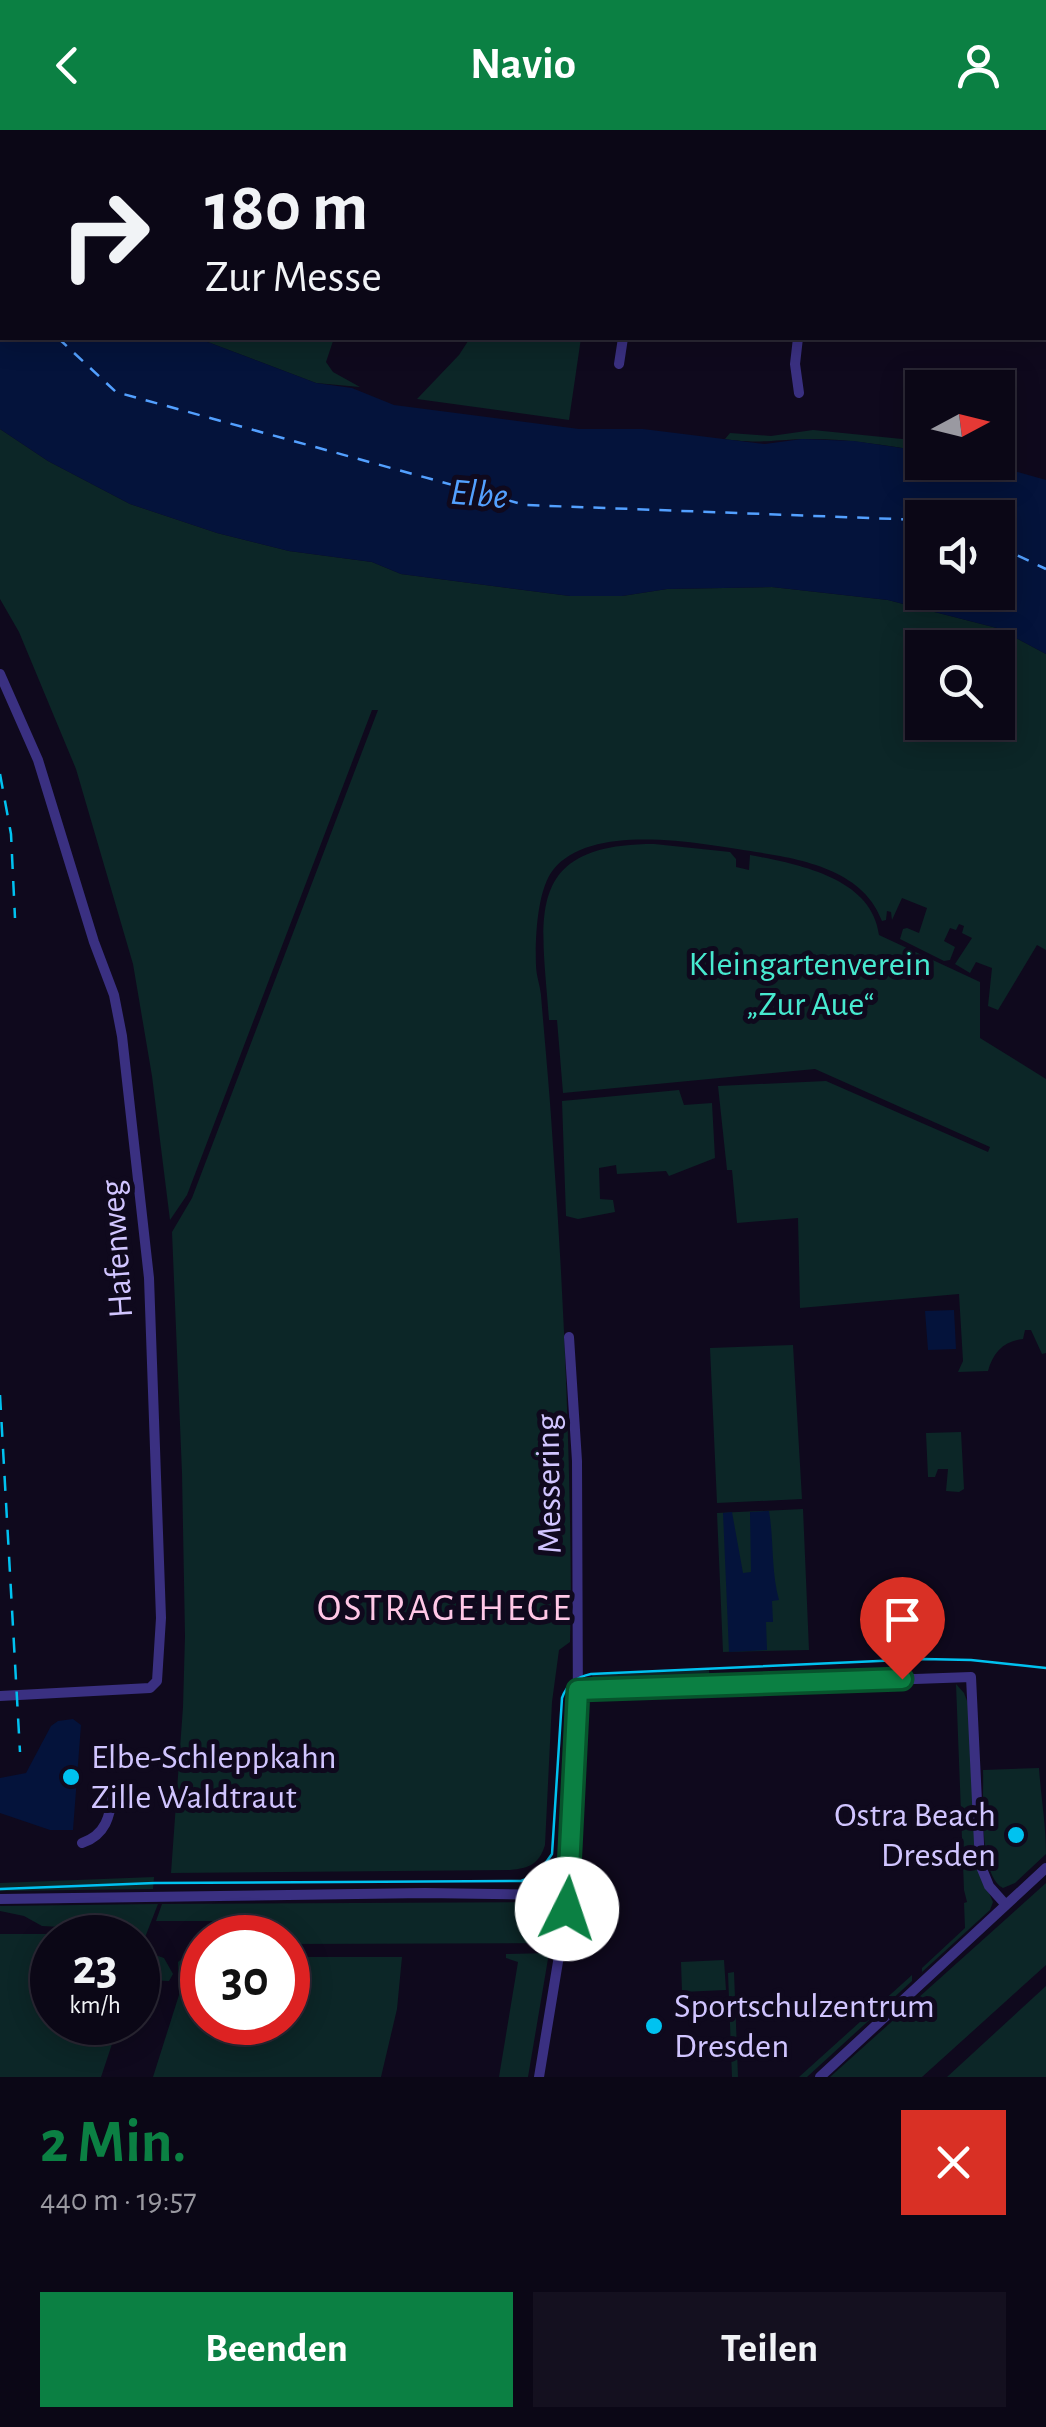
<!DOCTYPE html>
<html lang="de">
<meta charset="utf-8">
<style>
:root{--surface:#0b0716;--page:#14101f;--text:#f1f3f6;--muted:#9a99a1;--line:#2b2835;--accent:#0b8043}
body{margin:0;font-family:"Alegreya Sans",sans-serif;background:var(--page);color:var(--text);height:100vh;display:flex;flex-direction:column;font-size:38px;white-space:nowrap}
*{box-sizing:border-box;margin:0}
p{font-size:32px;color:var(--muted)}
.icon{flex:none;width:55px;height:55px;fill:none;stroke:currentColor;stroke-width:2;stroke-linecap:round;stroke-linejoin:round}
.map{position:relative;height:1947px;overflow:hidden}
.drawer{display:flex;flex-direction:column;background:var(--surface);flex:1}
.drawer>*{flex:none}
.guide{position:absolute;left:0px;top:0px;width:1048px;height:210px;box-shadow:0 5px 25px #0003,0 0 0 2px var(--line);background:#0b0716;color:var(--text);overflow:hidden}
.needle{width:65px;rotate:83deg}
.tools{position:absolute;left:905px;top:240px;display:grid;gap:20px}
.tools a{display:grid;place-items:center;width:110px;height:110px;border-radius:0px;background:var(--surface);box-shadow:0 5px 25px #0003,0 0 0 2px var(--line);font-size:50px}
.speed{position:absolute;left:30px;top:1785px;display:flex;gap:20px;font-size:50px;font-weight:700;text-align:center}
.speed>*{display:grid;place-content:center;width:130px;height:130px;border-radius:50%;background:var(--surface);box-shadow:0 5px 25px #0003,0 0 0 2px var(--line);line-height:1}
.speed small{font-size:25px;font-weight:400}
.speed .limit{border:15px solid #d22;background:#fff;color:#111}
.pin{position:absolute;display:grid;place-items:center;width:85px;height:85px;color:#fff;margin:-102px -42px;border-radius:50% 50% 50% 0;rotate:-45deg;box-shadow:0 0 10px #0007}
.pin .icon{rotate:45deg}
.me{position:absolute;width:110px;margin:-55px;rotate:4deg;stroke-linejoin:round;filter:drop-shadow(0 0 8px #0008)}
.turn{display:flex;align-items:center;gap:35px;height:210px;padding:0 40px;font-size:45px}
.turn .icon{width:130px;height:130px;stroke-width:2.5}
.turn b{display:block;font-size:70px;line-height:85px}
.round{display:grid;place-items:center;flex:none;width:105px;height:105px;border-radius:0px;background:var(--page)}
.overview{display:flex;align-items:center;justify-content:space-between;height:170px;padding:0 40px}
h1{font-size:60px;font-weight:700;line-height:75px;color:var(--accent)}
.action{display:flex;gap:20px;margin-top:auto;padding:20px 40px}
.action a{flex:1;height:115px;border-radius:0px;background:var(--accent);color:#fff;font-size:40px;font-weight:700;line-height:115px;text-align:center}
.action a+a{background:var(--page);color:var(--text)}
header{display:flex;justify-content:space-between;align-items:center;height:130px;padding:0 40px;background:var(--accent);color:#fff;font-size:45px;font-weight:700}
.map>svg:first-child{display:block}
.green{fill:#0c2627;fill-rule:evenodd}
.water{fill:#04133b;fill-rule:evenodd}
.lines{fill:none;stroke-linecap:round;stroke-linejoin:round}
.ferry{stroke:#53a0ff;stroke-width:2.5;stroke-dasharray:12 10;stroke-linecap:butt}
.minor{stroke:#3a3081;stroke-width:10}
.tram{stroke:#00c2f0;stroke-width:2.5}
.rail{stroke:#00c2f0;stroke-width:2.5;stroke-dasharray:15 12;stroke-linecap:butt}
.route-casing{stroke:#07532c;stroke-width:25}
.route{stroke:#0b8043;stroke-width:18}
.poi-dot{fill:#00c2f0;stroke:#0f091d;stroke-width:4}
.labels{text-anchor:middle;dominant-baseline:central;stroke-width:10;stroke-linejoin:round;paint-order:stroke}
.park-label{font-size:35px;fill:#47e9cf;stroke:#0f091d}
.street-label{font-size:35px;fill:#d1c5ff;stroke:#0f091d}
.poi-label{font-size:35px;fill:#d1c5ff;stroke:#0f091d;text-anchor:start}
.water-label{font-size:38px;font-style:italic;fill:#53a0ff;stroke:#0f091d}
.neighbourhood-label{font-size:38px;letter-spacing:2.5px;fill:#ffc7e6;stroke:#0f091d}
</style>
<header><svg class="icon" aria-label="back" viewBox="0 0 24 24"><path d="M15 5l-7 7 7 7"/></svg>Navio<svg class="icon" aria-label="person" viewBox="0 0 24 24"><circle cx="12" cy="8" r="4"/><path d="M4 21q1-7 8-7t8 7"/></svg></header>
<div class="map">
<svg width="1046" height="1947" viewBox="0 0 1046 1947">
<rect width="100%" height="100%" fill="#0f091d"/>
<path class="green" d="M197,208h137l-8,24 7,10 27,15 -44,-4z
M470,208h111l-12,82 -152,-21 42,-44z
M0,299l48,32 82,43 87,29 72,18 83,11 29,12 169,22h52l45,-7 105,-2 116,13 109,28 49,26v296l-9,-5 -39,65 -10,-4 4,-38 -16,-6 -6,11 -15,-9 17,-26 -10,-5 2,-7 -5,-2 -3,6 -6,-2 -6,13 11,6 -5,13 -6,1 -44,-22 3,-10 4,-1 12,5 8,-25 -25,-10 -10,22 -1,-8 -4,-1 -1,9 -4,1c-18,-50 -78,-62 -126,-69 -53,-8 -164,-31 -203,18 -16,20 -18,70 -17,95 0,10 4,20 5,30 4,50 9,100 12,151 11,151 17,301 18,453l-1,43 -11,8 -7,52 -7,143c-6,19 -15,23 -35,25l-339,3 12,-166 2,-71 -3,-163 -10,-241 20,-34 186,-488h-6l-185,485 -17,25 -18,-144 -19,-112 -57,-195 -57,-137 -19,-33zM922,518h76v74h-76z
M813,300l109,11v10c-39,-6 -79,-13 -118,-12 -32,1 -46,5 -79,0l5,-6 41,3z
M654,714l76,8 6,7v8l13,3 1,-15c46,9 122,22 129,80l101,47v56l66,41v274l-4,1 -11,-24h-6l-2,9c-20,2 -30,14 -35,32l-30,1 5,-11 -4,-67 -159,14 -2,-90 -61,5 -5,-53h-5l-9,-84 108,-5 162,71 2,-5 -175,-78 -252,24 -6,-73h-8c-7,-101 -28,-176 105,-176z
M679,960l5,15 28,-2 3,55 -46,18 -3,-5 -49,3 -1,-9 -17,3 1,31 13,1 2,12 -37,7 -12,-3 -4,-115z
M793,1215l9,154 -85,4 -7,-155z
M961,1302l3,57 -5,3 -13,-1 2,-22h-10l-3,8h-7l-2,-44z
M803,1379l6,141 -86,2 -6,-139z
M709,1540l1,12 -116,3 -2,-10z
M956,1554l8,9 5,13 8,160 16,36 -3,8 -68,62v-4l43,-40 -1,-25 3,-1 -3,-12z
M1039,1638c2,30 7,56 7,86l-31,29 -12,5c-25,-13 -19,-90 -20,-118z
M154,1747l-1,12 -153,2v-8z
M1046,1753v82l-124,112h-92z
M545,1772l9,6 -3,35 -263,1v-6l-44,-1 -1,-16h-87l6,-17z
M158,1774l-14,36 -65,-12 -37,-2 -18,-10 -24,-5v-5z
M0,1804h52l27,3 -27,1v84l67,1 -18,54h-101z
M146,1822l18,6 9,16 -4,7 -21,-1 -10,18v-21z
M549,1823l-21,124h-29l19,-115 -12,-4v-4z
M202,1827v65h86v-65h114l-5,52 -16,68h-228l26,-82 -1,-33 5,-4z
M724,1830l2,30 -44,2 -1,-30z
M734,1842l4,105h-6l-4,-104z
M912,1845v6l-105,96h-8z
M1046,1856v91h-99z"/>
<path class="water" d="M0,64l2,144h195l119,45 36,5 42,17 185,24h64l122,15 37,-5 52,2 68,10v11l64,1 60,17v174l-49,-26 -109,-28 -116,-13 -105,2 -45,7h-52l-169,-22 -29,-12 -83,-11 -72,-18 -87,-29 -82,-43 -48,-32zM922,388h76v74h-76z
M954,1180l2,39 -28,1 -3,-39z
M769,1381c5,30 2,60 10,89l-7,1 1,21h-7l1,28 -38,2 -6,-139 9,-1 11,61 8,-1 -1,-60z
M73,1589l8,6 -8,105h-23l-50,-17v-35l26,-5 25,-47 7,-5z"/>
<g class="lines">
<path class="ferry" d="M0,153l2,2
M58,208l58,54 409,113 397,15
M998,416l48,23"/>
<path class="minor" d="M495,0v2
M749,0v2
M958,0v2
M1045,153l1,-1
M798,208l-3,26 4,29
M619,234l4,-26
M0,544l38,86 56,182 20,53 8,41 27,242 12,340 -4,63 -7,7 -150,8
M578,1561l393,-14 9,187 9,22 17,19
M82,1713c24,-8 28,-27 31,-50
M0,1769l425,-6 144,2
M539,1947l30,-182 9,-175 -1,-259 -8,-124
M820,1947l226,-209"/>
<path class="tram" d="M0,1759l155,-6 366,-2 16,-6 15,-21 10,-156c5,-14 14,-21 29,-24l332,-15 48,1 75,8"/>
<path class="rail" d="M0,644l11,60 4,84
M0,1265l20,357"/>
</g>
<g class="lines">
<defs>
<path id="route" d="M567,1779l11,-219 324,-11"/>
</defs>
<use href="#route" class="route-casing"/>
<use href="#route" class="route"/>
</g>
<g class="poi-dot">
<circle cx="71" cy="1647" r="10"/>
<circle cx="1016" cy="1705" r="10"/>
<circle cx="654" cy="1896" r="10"/>
</g>
<g class="labels">
<g class="park-label">
<text x="810" y="834">Kleingartenverein<tspan x="810" dy="40">„Zur Aue“</tspan></text>
</g>
<g class="street-label">
<text transform="translate(117 1119) rotate(-94)">Hafenweg</text>
<text transform="translate(549 1354) rotate(-91)">Messering</text>
</g>
<g class="poi-label">
<text x="91" y="1627">Elbe-Schleppkahn<tspan x="91" dy="40">Zille Waldtraut</tspan></text>
<text x="996" y="1685" text-anchor="end">Ostra Beach<tspan x="996" dy="40">Dresden</tspan></text>
<text x="674" y="1876">Sportschulzentrum<tspan x="674" dy="40">Dresden</tspan></text>
</g>
<g class="water-label">
<text transform="translate(479 365) rotate(5)">Elbe</text>
</g>
<g class="neighbourhood-label">
<text x="445" y="1479">OSTRAGEHEGE</text>
</g>
</g>
</svg>
<div class="tools">
<a><svg class="needle" viewBox="-14 -14 28 28"><path d="M0-13l5 13h-10z" fill="#e53935"/><path d="M0 13l5-13h-10z" fill="#9a99a1"/></svg></a>
<a><svg class="icon" aria-label="sound" viewBox="0 0 24 24"><path d="M4 9h4l5-4v14l-5-4H4zM17 9q2 3 0 6"/></svg></a>
<a><svg class="icon" aria-label="search" viewBox="0 0 24 24"><circle cx="10" cy="10" r="6"/><path d="M15 15l6 6"/></svg></a>
</div>
<div class="speed"><div>23<small>km/h</small></div><div class="limit">30</div></div>
<div class="pin" style="left:902px;top:1549px;background:#d93025"><svg class="icon" aria-label="arrive" viewBox="0 0 24 24"><path d="M6 21V4h12l-3 4 3 4H6"/></svg></div>
<svg class="me" style="left:567px;top:1779px" viewBox="-20 -20 40 40"><circle r="19" fill="#fff"/><path d="M0-13L10 11 0 6-10 11z" fill="#0b8043"/></svg>
<div class="guide">
<div class="turn"><svg class="icon" aria-label="right" viewBox="0 0 24 24"><path d="M7 20v-9h11M14 6l5 5-5 5"/></svg><div><b>180 m</b>Zur Messe</div></div>
</div>
</div>
<section class="drawer">
<div class="overview"><div><h1>2 Min.</h1><p>440 m · 19:57</p></div><a class="round" style="background:#d93025;color:#fff"><svg class="icon" aria-label="close" viewBox="0 0 24 24"><path d="M6 6l12 12M18 6L6 18"/></svg></a></div>
<div class="action"><a>Beenden</a><a>Teilen</a></div>
</section>
